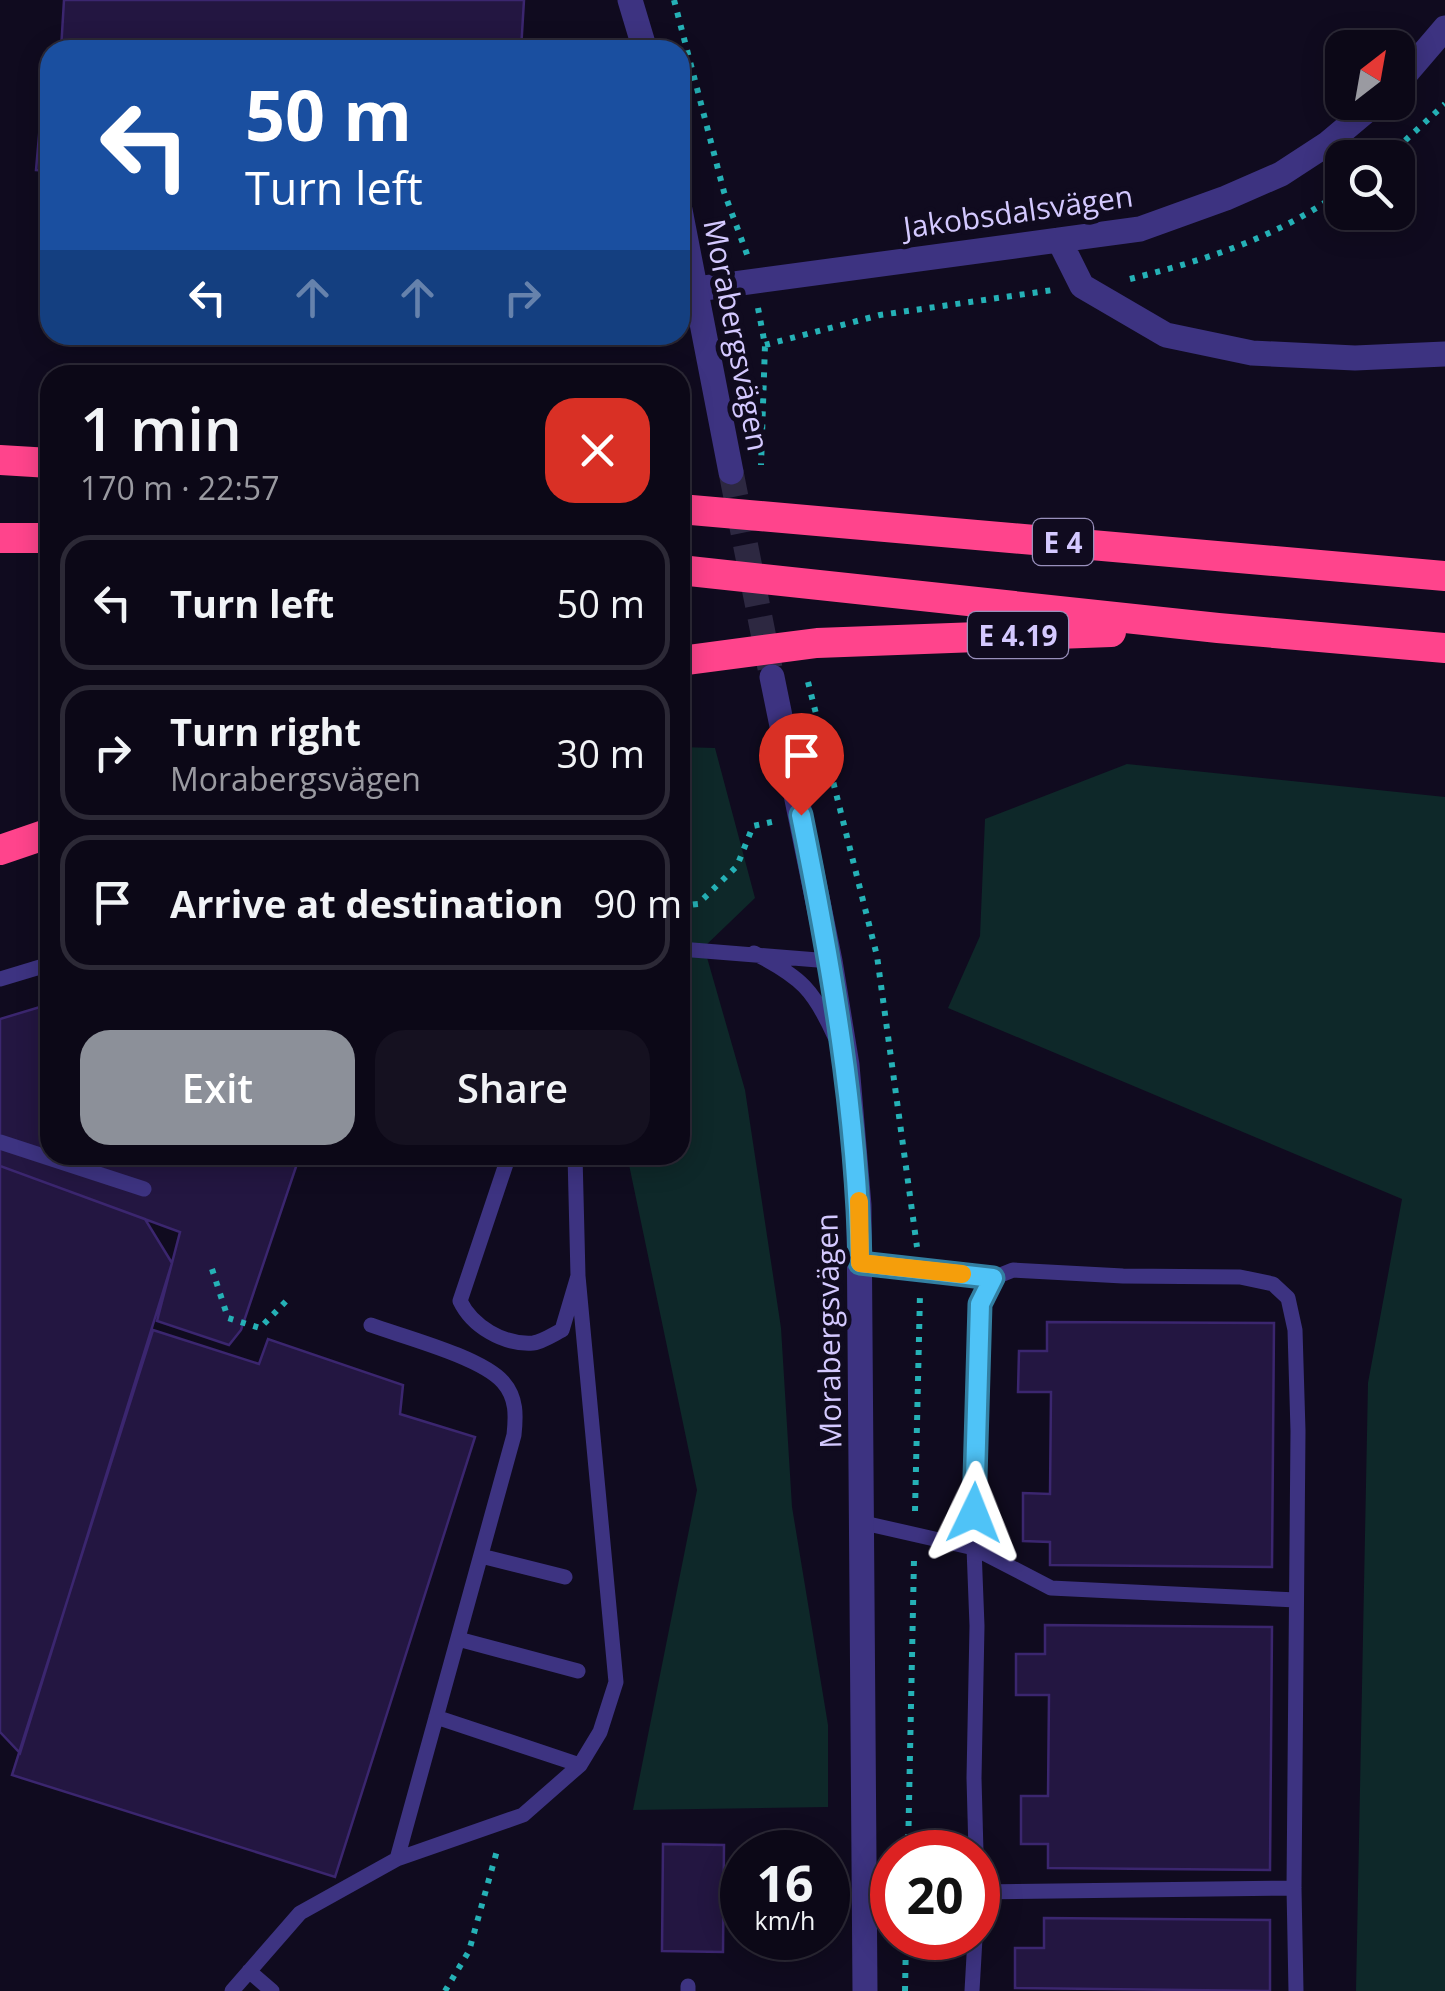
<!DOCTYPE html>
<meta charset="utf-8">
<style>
:root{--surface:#0c0817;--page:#151120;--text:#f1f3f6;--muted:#9a9aa1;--line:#2c2936;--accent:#8c9099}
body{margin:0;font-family:"Open Sans",sans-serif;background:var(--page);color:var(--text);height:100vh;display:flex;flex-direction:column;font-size:38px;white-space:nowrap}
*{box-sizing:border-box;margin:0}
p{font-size:32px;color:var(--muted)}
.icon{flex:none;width:55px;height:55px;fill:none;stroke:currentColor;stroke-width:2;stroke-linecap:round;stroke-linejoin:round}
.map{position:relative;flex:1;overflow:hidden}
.details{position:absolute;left:40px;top:365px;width:650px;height:800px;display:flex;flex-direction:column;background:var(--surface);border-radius:30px;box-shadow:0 5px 25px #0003,0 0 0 2px var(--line)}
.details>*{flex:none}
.hud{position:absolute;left:40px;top:40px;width:650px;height:305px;border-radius:30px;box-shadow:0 5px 25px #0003,0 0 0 2px var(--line);background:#1a4fa0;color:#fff;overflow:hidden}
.needle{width:65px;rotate:31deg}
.buttons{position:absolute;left:1325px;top:30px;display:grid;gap:20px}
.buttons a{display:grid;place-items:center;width:90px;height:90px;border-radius:20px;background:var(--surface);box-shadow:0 5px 25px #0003,0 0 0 2px var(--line);font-size:50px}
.speed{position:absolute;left:720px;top:1830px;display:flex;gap:20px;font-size:50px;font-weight:700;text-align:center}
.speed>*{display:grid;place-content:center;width:130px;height:130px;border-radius:50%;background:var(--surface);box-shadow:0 5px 25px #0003,0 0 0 2px var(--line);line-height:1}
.speed small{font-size:25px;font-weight:400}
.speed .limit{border:15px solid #d22;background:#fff;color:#111}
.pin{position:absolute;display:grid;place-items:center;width:85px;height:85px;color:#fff;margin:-102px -42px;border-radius:50% 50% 50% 0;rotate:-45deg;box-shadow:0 0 10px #0007}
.pin .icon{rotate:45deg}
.me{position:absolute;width:110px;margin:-55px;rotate:2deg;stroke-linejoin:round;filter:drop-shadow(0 0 8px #0008)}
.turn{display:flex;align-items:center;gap:35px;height:210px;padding:0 40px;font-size:45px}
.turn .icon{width:130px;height:130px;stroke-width:2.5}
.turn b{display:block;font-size:70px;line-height:85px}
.lanes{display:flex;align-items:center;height:95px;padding:0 40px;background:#0003;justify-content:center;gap:50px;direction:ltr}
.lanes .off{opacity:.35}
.round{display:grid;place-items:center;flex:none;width:105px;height:105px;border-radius:30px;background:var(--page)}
.overview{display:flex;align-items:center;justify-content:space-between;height:170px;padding:0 40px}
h1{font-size:60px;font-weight:600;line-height:75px}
.action{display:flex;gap:20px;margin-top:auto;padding:20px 40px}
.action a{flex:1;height:115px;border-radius:30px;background:var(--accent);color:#fff;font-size:40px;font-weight:600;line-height:115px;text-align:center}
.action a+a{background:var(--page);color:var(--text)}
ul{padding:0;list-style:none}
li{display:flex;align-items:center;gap:30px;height:135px;margin:0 20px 15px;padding:0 20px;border:5px solid var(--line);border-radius:30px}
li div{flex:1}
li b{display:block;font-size:38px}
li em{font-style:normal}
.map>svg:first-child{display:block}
.green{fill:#0e2829}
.building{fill:#231641;stroke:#3b266f;stroke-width:2.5}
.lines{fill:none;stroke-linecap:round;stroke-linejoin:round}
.tertiary-tunnel{stroke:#2d2841;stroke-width:25;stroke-dasharray:25 12;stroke-linecap:butt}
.path{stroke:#25b1b6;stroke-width:6;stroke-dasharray:5 8;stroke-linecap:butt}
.service{stroke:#3d3381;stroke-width:15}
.minor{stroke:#3d3381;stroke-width:25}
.tertiary{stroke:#3d3381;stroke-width:25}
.motorway{stroke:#ff448c;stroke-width:30}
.route-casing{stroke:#337fa1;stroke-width:25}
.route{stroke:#4fc3f7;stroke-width:18}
.slow{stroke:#f59e0b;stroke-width:18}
.labels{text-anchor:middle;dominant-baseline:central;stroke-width:10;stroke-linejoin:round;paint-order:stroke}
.shield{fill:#100b1f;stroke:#9990bc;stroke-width:2.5}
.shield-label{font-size:28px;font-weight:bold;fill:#d4c9ff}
.street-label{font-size:30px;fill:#d4c9ff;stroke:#100b1f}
</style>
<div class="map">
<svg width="1445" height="1991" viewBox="0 0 1445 1991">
<rect width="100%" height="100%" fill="#100b1f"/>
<path class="green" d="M680,747l35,1 40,150 -51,49 41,143 36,238 11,179 36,218v82l-195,3 64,-320 -70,-335h53z
M1127,764l318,33v1194h-89l12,-608 34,-184 -454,-191 32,-72 5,-117z"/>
<path class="building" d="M64,0h460l-3,50h-460z
M41,113h9v58l-14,-1z
M50,1004v151h250l-59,175 -12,15 -72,-24 23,-89 -180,-66v-147z
M0,1166l145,53 27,44 -152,490 -20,-21z
M1047,1322l227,1 -2,244 -222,-2v-23l-27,-1v-48l27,1 1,-102h-33l1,-41h28z
M153,1330l106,34 9,-25 135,46 -3,29 75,23 -140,440 -323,-102z
M1045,1625l227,2 -2,243 -222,-2v-24h-27v-48h27l1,-101h-33v-41h29z
M663,1844l61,1 -1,107 -61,-1z
M1044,1918l226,2v71l-255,-3v-40h29z"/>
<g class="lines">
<path class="tertiary-tunnel" d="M731,472l39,196"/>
<path class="path" d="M674,0l50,192 24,65
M1386,158l59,-54
M1130,279c76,-19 148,-42 212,-88
M758,308l7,37 -4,120
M765,345l115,-30 173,-25
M808,682l69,274 40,291
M680,906l18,-2 39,-38 16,-40 23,-5
M212,1269l16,49 32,10 30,-31
M915,1511l5,-217
M908,1852l6,-293
M445,1991l24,-40 29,-104
M905,1991l1,-53"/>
<path class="service" d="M680,949l150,12
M754,953c47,24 60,37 81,84
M0,979l50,-15
M0,1142l144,47
M509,1155l-49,146c12,25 43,44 73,42 9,-1 21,-9 29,-13l16,-54 -3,-121
M860,1263l133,15
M371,1325c33,12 110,32 132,57 14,16 13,34 11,53l-117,424
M864,1523l110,25 77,40 245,12
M481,1556l84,21
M458,1639l120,32
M436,1717l144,48
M976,1852l-2,-74 3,-152 -3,-78 6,-244 13,-26 20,-8 110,6 117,1 33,7 15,14 7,32 3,101 -4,457 2,103
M865,1890l27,1
M978,1892l316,-4
M249,1971l23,20
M688,1986v5
M232,1991l68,-78 97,-54 126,-44 57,-50 20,-33 16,-50 -38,-406
M972,1991l3,-53"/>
<path class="minor" d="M1398,83l47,-55
M1059,240l23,46 84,49 86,18 103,5 90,-4
M697,289l443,-60 86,-31 55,-24 46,-30 50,-42"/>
<path class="tertiary" d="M630,0l15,50
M680,210l51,262
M772,677l58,284 17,104 12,140 6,786"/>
<path class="motorway" d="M0,460l50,3
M680,509l765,67
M0,538h50
M680,570l538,58 227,20
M680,661l137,-18 294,-11
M0,850l50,-17"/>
</g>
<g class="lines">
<defs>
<path id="route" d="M801,815c30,149 56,296 59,448l133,15 -13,26 -6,209"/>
</defs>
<use href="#route" class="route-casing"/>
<use href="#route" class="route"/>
<path class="slow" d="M859,1201l1,62 102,11"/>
</g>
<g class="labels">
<g class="shield">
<rect x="1033" y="519" width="60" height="46" rx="8"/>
<rect x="968" y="612" width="100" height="46" rx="8"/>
</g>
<g class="shield-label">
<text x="1063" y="542">E 4</text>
<text x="1018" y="635">E 4.19</text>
</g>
<g class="street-label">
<text transform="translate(1018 211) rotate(-8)">Jakobsdalsvägen</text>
<text transform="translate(737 335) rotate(79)">Morabergsvägen</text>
<text transform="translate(828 1331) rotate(-91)">Morabergsvägen</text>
</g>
</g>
</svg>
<div class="buttons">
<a><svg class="needle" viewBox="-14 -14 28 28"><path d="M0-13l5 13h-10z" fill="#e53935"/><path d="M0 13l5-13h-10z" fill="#9a9aa1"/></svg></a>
<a><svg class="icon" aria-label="search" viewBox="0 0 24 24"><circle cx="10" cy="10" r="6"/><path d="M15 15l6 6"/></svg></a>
</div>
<div class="speed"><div>16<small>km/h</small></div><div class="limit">20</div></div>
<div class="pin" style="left:801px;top:815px;background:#d93025"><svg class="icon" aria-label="arrive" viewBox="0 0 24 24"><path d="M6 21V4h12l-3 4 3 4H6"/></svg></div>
<svg class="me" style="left:974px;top:1513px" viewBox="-20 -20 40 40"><path d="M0-17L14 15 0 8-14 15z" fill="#4fc3f7" stroke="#fff" stroke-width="4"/></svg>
<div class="hud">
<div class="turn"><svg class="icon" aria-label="left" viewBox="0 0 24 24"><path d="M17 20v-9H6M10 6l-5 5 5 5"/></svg><div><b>50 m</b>Turn left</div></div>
<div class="lanes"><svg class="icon" aria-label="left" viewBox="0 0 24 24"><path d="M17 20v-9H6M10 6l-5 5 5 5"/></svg><svg class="icon off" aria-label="ahead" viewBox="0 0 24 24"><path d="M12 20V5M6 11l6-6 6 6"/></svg><svg class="icon off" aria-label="ahead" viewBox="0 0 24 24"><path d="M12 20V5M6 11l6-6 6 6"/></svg><svg class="icon off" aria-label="right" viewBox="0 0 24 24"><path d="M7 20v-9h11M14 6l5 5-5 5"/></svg></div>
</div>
<section class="details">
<div class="overview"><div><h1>1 min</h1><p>170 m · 22:57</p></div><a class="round" style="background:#d93025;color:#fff"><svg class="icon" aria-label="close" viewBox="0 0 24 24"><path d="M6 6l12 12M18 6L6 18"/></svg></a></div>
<ul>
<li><svg class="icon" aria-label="left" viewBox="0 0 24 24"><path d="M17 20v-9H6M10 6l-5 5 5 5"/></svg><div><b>Turn left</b></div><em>50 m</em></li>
<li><svg class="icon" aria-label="right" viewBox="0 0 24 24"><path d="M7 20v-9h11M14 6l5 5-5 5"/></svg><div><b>Turn right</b><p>Morabergsvägen</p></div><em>30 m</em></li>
<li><svg class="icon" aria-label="arrive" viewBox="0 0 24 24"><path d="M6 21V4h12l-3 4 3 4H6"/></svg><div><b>Arrive at destination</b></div><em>90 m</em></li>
</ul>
<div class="action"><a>Exit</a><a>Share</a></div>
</section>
</div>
